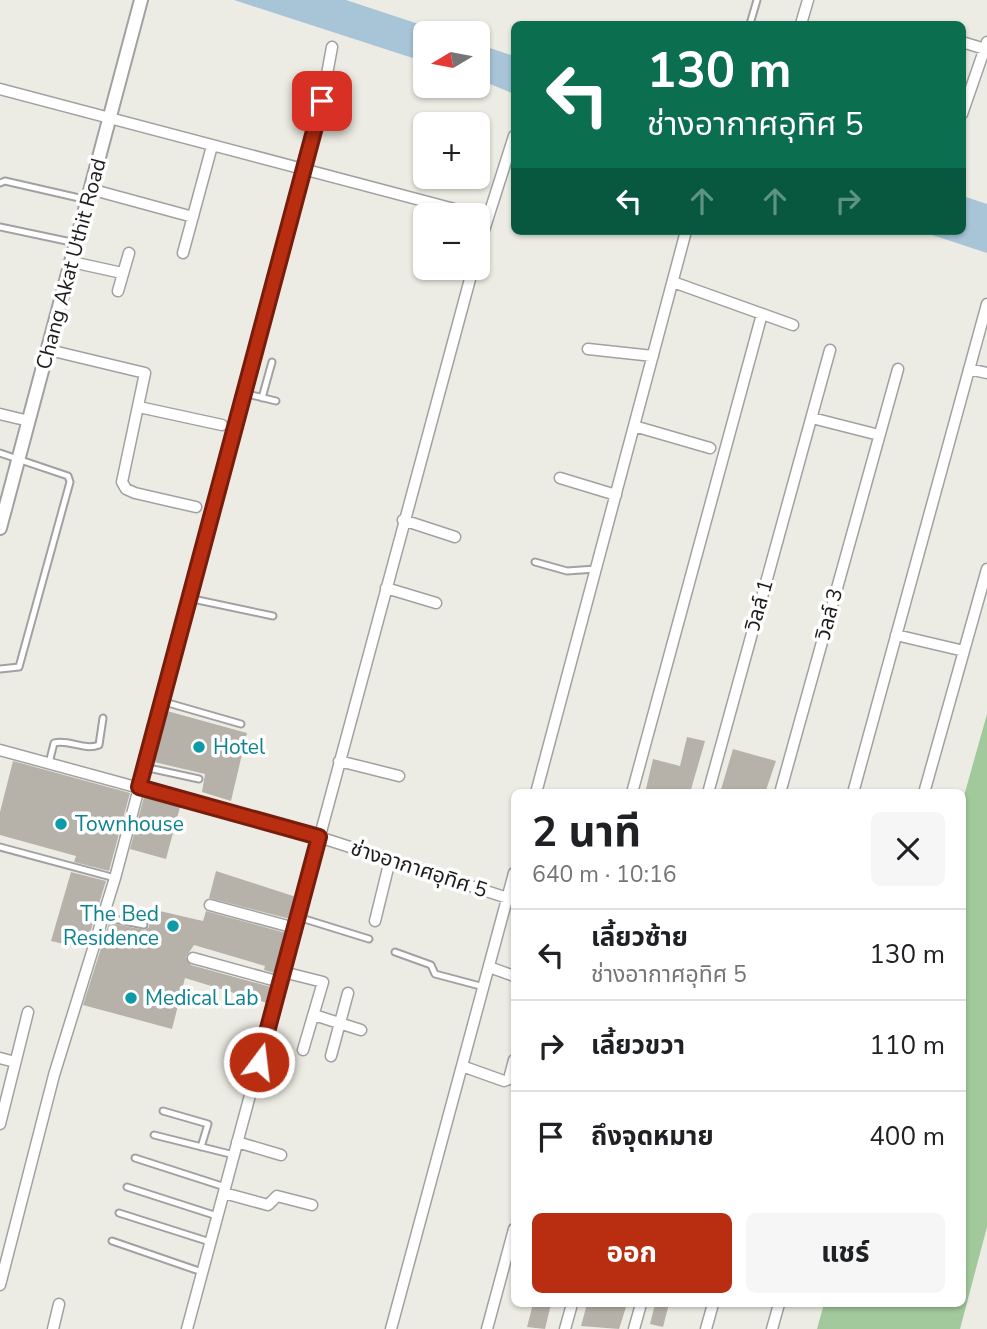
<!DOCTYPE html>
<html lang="th">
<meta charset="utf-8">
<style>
:root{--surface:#fff;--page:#f6f6f6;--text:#202124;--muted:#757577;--line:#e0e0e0;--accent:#b92d11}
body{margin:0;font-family:"Nunito Sans","Noto Sans Thai",sans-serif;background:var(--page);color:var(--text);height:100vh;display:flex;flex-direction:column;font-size:26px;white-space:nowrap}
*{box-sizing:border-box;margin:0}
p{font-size:23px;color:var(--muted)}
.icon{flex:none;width:38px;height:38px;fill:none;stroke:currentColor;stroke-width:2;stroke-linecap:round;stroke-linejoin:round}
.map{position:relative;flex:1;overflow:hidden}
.drawer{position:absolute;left:511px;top:789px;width:455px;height:518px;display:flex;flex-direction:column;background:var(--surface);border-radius:10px;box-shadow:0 2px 5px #0004}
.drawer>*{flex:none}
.hud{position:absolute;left:511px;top:21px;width:455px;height:214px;border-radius:10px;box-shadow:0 2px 5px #0004;background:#0b6e4f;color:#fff;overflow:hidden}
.needle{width:46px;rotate:260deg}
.buttons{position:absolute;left:413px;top:21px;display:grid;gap:14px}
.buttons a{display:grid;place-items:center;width:77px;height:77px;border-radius:10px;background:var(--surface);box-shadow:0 2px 5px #0004;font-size:35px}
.pin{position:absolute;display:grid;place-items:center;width:60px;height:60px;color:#fff;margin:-30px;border-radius:14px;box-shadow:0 4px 10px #0006}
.me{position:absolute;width:77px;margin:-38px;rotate:15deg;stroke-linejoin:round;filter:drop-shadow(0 0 5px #0008)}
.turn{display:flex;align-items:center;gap:24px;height:147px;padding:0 21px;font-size:32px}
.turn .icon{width:91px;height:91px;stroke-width:2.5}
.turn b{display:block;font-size:49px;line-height:60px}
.lanes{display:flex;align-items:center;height:66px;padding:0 21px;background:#0003;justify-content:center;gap:35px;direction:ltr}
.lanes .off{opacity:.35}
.round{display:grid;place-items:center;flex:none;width:74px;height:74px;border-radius:10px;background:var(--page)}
.head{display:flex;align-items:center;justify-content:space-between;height:119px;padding:0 21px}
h1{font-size:42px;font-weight:700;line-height:52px}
.primary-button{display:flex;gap:14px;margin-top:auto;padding:14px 21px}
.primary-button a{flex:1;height:80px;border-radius:10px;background:var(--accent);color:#fff;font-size:28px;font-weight:700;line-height:80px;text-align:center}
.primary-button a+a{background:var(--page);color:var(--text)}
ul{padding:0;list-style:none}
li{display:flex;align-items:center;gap:21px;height:91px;padding:0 21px;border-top:2px solid var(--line)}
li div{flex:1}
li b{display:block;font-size:26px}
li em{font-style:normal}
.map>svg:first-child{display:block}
.forest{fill:#a2c99c}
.water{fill:#a8c5d8}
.building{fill:#b6b2aa}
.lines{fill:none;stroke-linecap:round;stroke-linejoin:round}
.service-casing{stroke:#a1a1a1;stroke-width:9}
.minor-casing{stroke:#a1a1a1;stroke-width:13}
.tertiary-casing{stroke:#a1a1a1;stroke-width:16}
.service{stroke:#fff;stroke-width:5}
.minor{stroke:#fff;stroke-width:10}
.tertiary{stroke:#fff;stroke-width:12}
.route-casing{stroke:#781d0b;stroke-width:18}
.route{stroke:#b92d11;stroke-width:12}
.culture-dot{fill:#0f9aa8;stroke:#fff;stroke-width:2.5}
.labels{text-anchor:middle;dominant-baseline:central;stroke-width:7;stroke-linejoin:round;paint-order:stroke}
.street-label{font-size:21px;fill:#1d1d1d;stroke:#fff}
.culture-label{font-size:21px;fill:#0d838f;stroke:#fff;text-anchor:start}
</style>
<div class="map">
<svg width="987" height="1329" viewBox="0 0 987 1329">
<rect width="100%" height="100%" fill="#edece4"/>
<path class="forest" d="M987,714v513l-27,102h-143l7,-25h138v-501z"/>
<path class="water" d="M234,0h112l100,33h-21v29z
M478,44l36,12v38l-36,-15z
M963,196l24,8v49l-67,-22h42z"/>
<path class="building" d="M167,711l80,22 -16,68 -29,-9 3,-18 -51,-12z
M687,737l18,4 -15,52h-45l8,-34 27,7z
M733,749l43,12 -11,32h-45z
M13,761l117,32 -21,78 -35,-9 2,-6 -76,-21v-23z
M144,797l36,10 -14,52 -36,-10z
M216,871l80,26 -6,22 -81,-21z
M71,872l35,9 -21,68 -34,-8z
M151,909l52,12 3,-10 80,22 -11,40 -11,-3 1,-4 -71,-21 -8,12 5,8 80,22 -4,16 -82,-25 -13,51 -89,-24 26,-82 36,7 4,-3z
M533,1304h18l-6,25 -18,-2z
M587,1304h40l-8,25 -38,-3z
M655,1304h14l-6,23 -13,-3z"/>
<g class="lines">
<defs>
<path id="service" d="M750,24l7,-24
M0,183l5,-2 83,19
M0,227l76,16
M243,393l33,8
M262,398l10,-36
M0,453l68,23 2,6 -51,185 -19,2
M535,562l32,9 29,-2
M188,598l85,18
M161,701l80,23
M49,763l5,-20c15,-4 30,8 45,2l4,-27
M144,767l55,12
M0,847l115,31
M104,917l40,8
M298,917l71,22
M395,952l36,13 4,9 49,13
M163,1111l45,13 -7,23
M154,1135l80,20
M135,1158l90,29
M127,1187l90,29
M119,1213l91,29
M112,1241l90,31"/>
<path id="minor" d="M801,24l7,-24
M962,42l23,7
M0,89l477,126
M962,114l25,-72
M90,189l103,28
M478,249l36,-113
M183,253l29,-107
M72,262l50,11
M673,282l120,43
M118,291l11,-38
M588,349l65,7
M49,350l96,23 -23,109 4,7 9,4 61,14
M969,369l18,4
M139,407l83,18
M0,414l29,7
M812,418l67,17
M634,426l76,22
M560,478l56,17
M403,520l52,17
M386,588l50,15
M896,635l68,16
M0,750l319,87 195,63
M339,761l60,15
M536,793l150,-562
M632,793l130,-479
M708,793l122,-443
M780,793l118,-424
M853,793l134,-489
M924,793l63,-224
M210,905l85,23
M375,921l15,-61
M193,958l87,24
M489,967l25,9
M283,972l40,10 -20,68
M314,1015l47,15
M331,1056l17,-63
M0,1058l15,4
M462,1066l42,15 5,-2 5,-19
M0,1124l28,-112
M237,1142l44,13
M224,1193l44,12 9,-9 35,9
M0,1285l54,-210 61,-197 207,-777 10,-54
M53,1329l6,-25
M187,1329l286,-1061
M391,1329l123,-456
M487,1329l27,-100
M565,1329l7,-25
M634,1329l7,-25
M706,1329l7,-25
M772,1329l7,-25"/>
<path id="tertiary" d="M0,528l141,-528"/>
</defs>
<use href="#service" class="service-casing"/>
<use href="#minor" class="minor-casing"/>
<use href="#tertiary" class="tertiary-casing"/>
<use href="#service" class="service"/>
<use href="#minor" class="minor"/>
<use href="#tertiary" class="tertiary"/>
</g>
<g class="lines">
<defs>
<path id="route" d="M259,1062l60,-225 -180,-50 183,-686"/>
</defs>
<use href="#route" class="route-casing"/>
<use href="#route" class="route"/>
</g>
<g class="culture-dot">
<circle cx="199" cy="747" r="7"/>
<circle cx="61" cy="824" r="7"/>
<circle cx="173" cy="926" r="7"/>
<circle cx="131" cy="998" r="7"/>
</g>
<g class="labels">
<g class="street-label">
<text transform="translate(71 264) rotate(-75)">Chang Akat Uthit Road</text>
<text transform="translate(759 605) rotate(-74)">วิลล์ 1</text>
<text transform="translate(829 614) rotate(-75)">วิลล์ 3</text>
<text transform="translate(419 869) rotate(18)">ช่างอากาศอุทิศ 5</text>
</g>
<g class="culture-label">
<text x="213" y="747">Hotel</text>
<text x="75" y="824">Townhouse</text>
<text x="159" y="914" text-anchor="end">The Bed<tspan x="159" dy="24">Residence</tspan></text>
<text x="145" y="998">Medical Lab</text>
</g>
</g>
</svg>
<div class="buttons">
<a><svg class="needle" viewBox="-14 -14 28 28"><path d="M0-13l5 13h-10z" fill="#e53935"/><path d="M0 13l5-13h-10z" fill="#757577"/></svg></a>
<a>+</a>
<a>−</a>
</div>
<div class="pin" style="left:322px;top:101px;background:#d93025"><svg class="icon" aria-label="arrive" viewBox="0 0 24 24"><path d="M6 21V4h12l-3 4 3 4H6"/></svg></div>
<svg class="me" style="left:259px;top:1062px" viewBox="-20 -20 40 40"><circle r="17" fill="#b92d11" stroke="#fff" stroke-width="3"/><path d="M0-11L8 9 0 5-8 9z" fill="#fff"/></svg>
<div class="hud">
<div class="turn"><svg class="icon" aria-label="left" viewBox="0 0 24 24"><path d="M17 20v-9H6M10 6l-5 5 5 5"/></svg><div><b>130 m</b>ช่างอากาศอุทิศ 5</div></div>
<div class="lanes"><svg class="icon" aria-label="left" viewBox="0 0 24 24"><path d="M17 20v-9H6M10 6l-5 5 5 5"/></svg><svg class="icon off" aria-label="ahead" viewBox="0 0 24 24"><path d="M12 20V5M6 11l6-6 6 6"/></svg><svg class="icon off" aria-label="ahead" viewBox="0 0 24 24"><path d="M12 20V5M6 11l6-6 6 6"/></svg><svg class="icon off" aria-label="right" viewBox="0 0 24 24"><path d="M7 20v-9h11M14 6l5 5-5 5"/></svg></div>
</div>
<section class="drawer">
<div class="head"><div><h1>2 นาที</h1><p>640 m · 10:16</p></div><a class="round"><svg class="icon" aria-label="close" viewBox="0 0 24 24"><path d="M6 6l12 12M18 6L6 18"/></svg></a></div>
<ul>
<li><svg class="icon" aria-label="left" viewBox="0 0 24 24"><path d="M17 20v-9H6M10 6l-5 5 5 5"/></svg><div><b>เลี้ยวซ้าย</b><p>ช่างอากาศอุทิศ 5</p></div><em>130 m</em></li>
<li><svg class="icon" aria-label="right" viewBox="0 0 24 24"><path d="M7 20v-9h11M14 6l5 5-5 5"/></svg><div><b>เลี้ยวขวา</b></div><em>110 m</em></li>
<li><svg class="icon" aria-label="arrive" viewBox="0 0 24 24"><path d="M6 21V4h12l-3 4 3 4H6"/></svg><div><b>ถึงจุดหมาย</b></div><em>400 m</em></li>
</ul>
<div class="primary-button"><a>ออก</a><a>แชร์</a></div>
</section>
</div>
